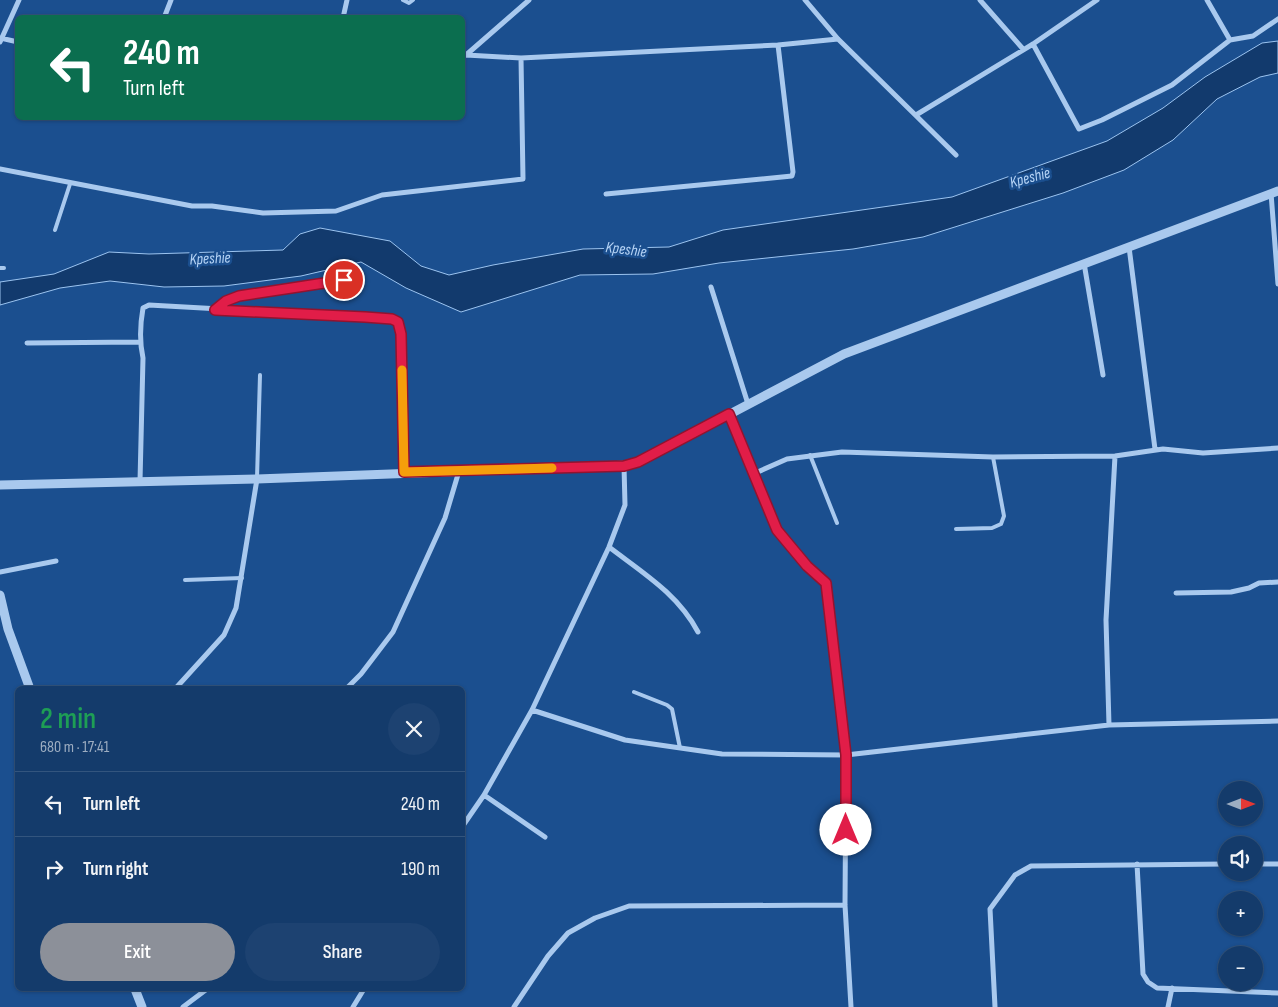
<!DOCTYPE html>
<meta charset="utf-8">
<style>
:root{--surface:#143b6b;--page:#1d4271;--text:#f1f3f6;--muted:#9dadc1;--line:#33557e;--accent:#8c9099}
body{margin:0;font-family:"Sofia Sans Condensed",sans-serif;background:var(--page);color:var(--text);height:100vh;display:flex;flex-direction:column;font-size:19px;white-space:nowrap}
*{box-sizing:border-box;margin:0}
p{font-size:16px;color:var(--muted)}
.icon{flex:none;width:28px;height:28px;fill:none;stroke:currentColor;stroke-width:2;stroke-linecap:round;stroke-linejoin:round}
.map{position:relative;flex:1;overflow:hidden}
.side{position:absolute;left:15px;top:686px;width:450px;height:305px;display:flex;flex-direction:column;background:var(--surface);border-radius:8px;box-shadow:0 1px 4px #0004,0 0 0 1px var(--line)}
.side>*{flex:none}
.hud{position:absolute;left:15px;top:15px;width:450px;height:105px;border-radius:8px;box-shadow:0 1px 4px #0004,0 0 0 1px var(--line);background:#0b6e4f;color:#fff;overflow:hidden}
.needle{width:32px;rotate:90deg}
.buttons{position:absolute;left:1218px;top:781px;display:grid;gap:10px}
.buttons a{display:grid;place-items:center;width:45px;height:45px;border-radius:50%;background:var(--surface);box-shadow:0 1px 4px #0004,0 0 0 1px var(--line);font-size:25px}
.pin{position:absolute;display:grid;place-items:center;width:42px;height:42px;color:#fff;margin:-21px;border:2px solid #fff;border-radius:50%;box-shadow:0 1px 5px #0007}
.me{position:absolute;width:55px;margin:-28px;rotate:0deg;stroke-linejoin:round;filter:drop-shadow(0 0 4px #0008)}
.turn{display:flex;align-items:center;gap:18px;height:105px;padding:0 25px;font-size:22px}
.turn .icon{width:65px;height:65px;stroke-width:2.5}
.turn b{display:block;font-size:35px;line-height:42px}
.round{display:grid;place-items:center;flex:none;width:52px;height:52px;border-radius:26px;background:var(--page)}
.headline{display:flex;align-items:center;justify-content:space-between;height:85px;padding:0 25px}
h1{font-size:30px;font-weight:600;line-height:38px;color:#1e9e55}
.button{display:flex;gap:10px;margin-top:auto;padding:10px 25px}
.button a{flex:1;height:58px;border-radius:30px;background:var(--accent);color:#fff;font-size:20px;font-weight:600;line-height:58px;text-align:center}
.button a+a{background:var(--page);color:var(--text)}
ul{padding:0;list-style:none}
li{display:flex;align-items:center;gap:15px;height:65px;padding:0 25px;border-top:1px solid var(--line)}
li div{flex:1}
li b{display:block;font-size:19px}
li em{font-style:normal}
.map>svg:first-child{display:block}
.water{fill:#123a6d;stroke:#9cc4f0}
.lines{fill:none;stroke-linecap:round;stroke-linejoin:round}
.service{stroke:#a9c9ee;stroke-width:4}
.minor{stroke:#a9c9ee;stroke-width:5}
.tertiary{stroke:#a9c9ee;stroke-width:9}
.route-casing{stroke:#92132f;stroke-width:12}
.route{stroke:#e11d48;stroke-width:9}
.slow{stroke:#f59e0b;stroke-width:9}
.labels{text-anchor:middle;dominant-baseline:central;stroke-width:5;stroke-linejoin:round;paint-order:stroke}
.water-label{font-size:16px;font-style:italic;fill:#b5d3f5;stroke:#1b4f8f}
</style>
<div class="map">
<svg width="1278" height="1007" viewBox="0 0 1278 1007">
<rect width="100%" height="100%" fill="#1b4f8f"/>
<path class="water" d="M1278,41v32l-18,4 -43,22 -44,41 -49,30 -61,23 -140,44 -70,12 -134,14 -66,11 -73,1 -119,37 -55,-24 -45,-26 -60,14 -77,10 -60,1 -54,-6 -50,7 -60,17v-23l54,-8 55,-22 40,2 134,-4 17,-16 20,-6 70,13 31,25 28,9 44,-10 90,-16 86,-2 54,-17 229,-33 155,-56 56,-33 42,-31 57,-34z"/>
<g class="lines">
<path class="service" d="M403,0l6,3 4,-3
M55,230l15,-46
M0,268h4
M810,455l27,68
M257,478l3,-103
M956,529l36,-1 9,-4 3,-8 -11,-59
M185,580l57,-2
M634,692l33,13 5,4 8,39"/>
<path class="minor" d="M805,0l33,39 118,116
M980,0l43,49
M1207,0l23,40
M164,18l7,-18
M343,18l4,-18
M0,38l18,4
M0,42l19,-42
M1033,44l46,85 23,-9 70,-35 58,-45 23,-4 25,-17
M466,55l63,-55
M462,57l4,-2 55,3 257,-13 60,-6
M916,115l117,-71 64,-44
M0,169l192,37h20l51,7 73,-2 46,-16 141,-16 -2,-121
M1271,193l7,91
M606,194l186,-18 1,-4 -15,-127
M1129,247l26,202
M1084,263l19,112
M711,287l37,117
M215,310l11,-9 13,-5 105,-16
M27,343l113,-1
M729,414l48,116 30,36 20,17 19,172 -1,150 6,102
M753,474l34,-15 55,-7 151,5 122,-1 48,-7 40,4 75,-5
M140,481l3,-123c-4,-18 -3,-33 0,-50l6,-3 216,12 27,2 6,3 3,11 3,139
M609,547c34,26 69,47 89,85
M0,572l56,-11
M1176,593l55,-1 18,-4 10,-5 19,-1
M175,689l49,-54 12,-27 21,-129
M346,689l15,-15 32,-42 52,-114 14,-47
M532,710l93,30 97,14 124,1 263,-30 169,-4
M1109,725l-3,-105 9,-164
M484,795l61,42
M462,827l22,-32 48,-85 77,-163 16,-42 -1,-39
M1137,864l6,110 5,8 9,6 121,5
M1254,864h24
M183,1007l24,-18
M353,1007l11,-18
M514,1007l34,-51 20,-23 27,-15 34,-12 216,-1
M995,1007l-5,-98 25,-34 16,-9 195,-2
M1168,1007l4,-19"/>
<path class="tertiary" d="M0,485l257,-6 373,-14 9,-3 205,-108 434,-163
M0,595l8,34 22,60
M135,989l7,18"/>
</g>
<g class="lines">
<defs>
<path id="route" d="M344,280l-105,16 -13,5 -11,9 150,7 27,2 6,3 3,12 3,138 220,-6 14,-4 91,-48 48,116 30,36 19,17 20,172v75"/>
</defs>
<use href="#route" class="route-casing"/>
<use href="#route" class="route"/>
<path class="slow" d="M402,370l2,102 148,-4"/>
</g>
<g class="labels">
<g class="water-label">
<text transform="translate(1030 178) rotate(-15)">Kpeshie</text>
<text transform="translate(626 250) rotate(7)">Kpeshie</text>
<text transform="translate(210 259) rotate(-3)">Kpeshie</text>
</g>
</g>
</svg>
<div class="buttons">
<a><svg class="needle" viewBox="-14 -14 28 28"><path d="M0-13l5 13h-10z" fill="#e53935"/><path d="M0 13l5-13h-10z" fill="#9dadc1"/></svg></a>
<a><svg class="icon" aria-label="sound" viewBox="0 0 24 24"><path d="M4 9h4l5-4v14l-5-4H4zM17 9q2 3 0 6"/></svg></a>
<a>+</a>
<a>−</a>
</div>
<div class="pin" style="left:344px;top:280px;background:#d93025"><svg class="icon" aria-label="arrive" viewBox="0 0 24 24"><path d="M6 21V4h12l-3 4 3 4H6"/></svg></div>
<svg class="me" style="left:846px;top:830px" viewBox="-20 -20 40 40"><circle r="19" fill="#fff"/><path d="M0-13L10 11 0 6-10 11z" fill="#e11d48"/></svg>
<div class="hud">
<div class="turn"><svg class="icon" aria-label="left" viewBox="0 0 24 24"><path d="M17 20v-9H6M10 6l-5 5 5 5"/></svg><div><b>240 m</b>Turn left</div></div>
</div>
<section class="side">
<div class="headline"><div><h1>2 min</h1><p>680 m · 17:41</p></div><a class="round"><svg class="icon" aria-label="close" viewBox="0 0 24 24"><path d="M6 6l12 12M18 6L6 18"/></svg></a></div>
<ul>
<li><svg class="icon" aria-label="left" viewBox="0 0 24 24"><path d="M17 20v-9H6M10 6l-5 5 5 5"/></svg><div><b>Turn left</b></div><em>240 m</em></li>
<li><svg class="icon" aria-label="right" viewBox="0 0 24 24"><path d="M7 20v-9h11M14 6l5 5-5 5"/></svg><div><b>Turn right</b></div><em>190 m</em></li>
</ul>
<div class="button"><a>Exit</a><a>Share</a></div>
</section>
</div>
